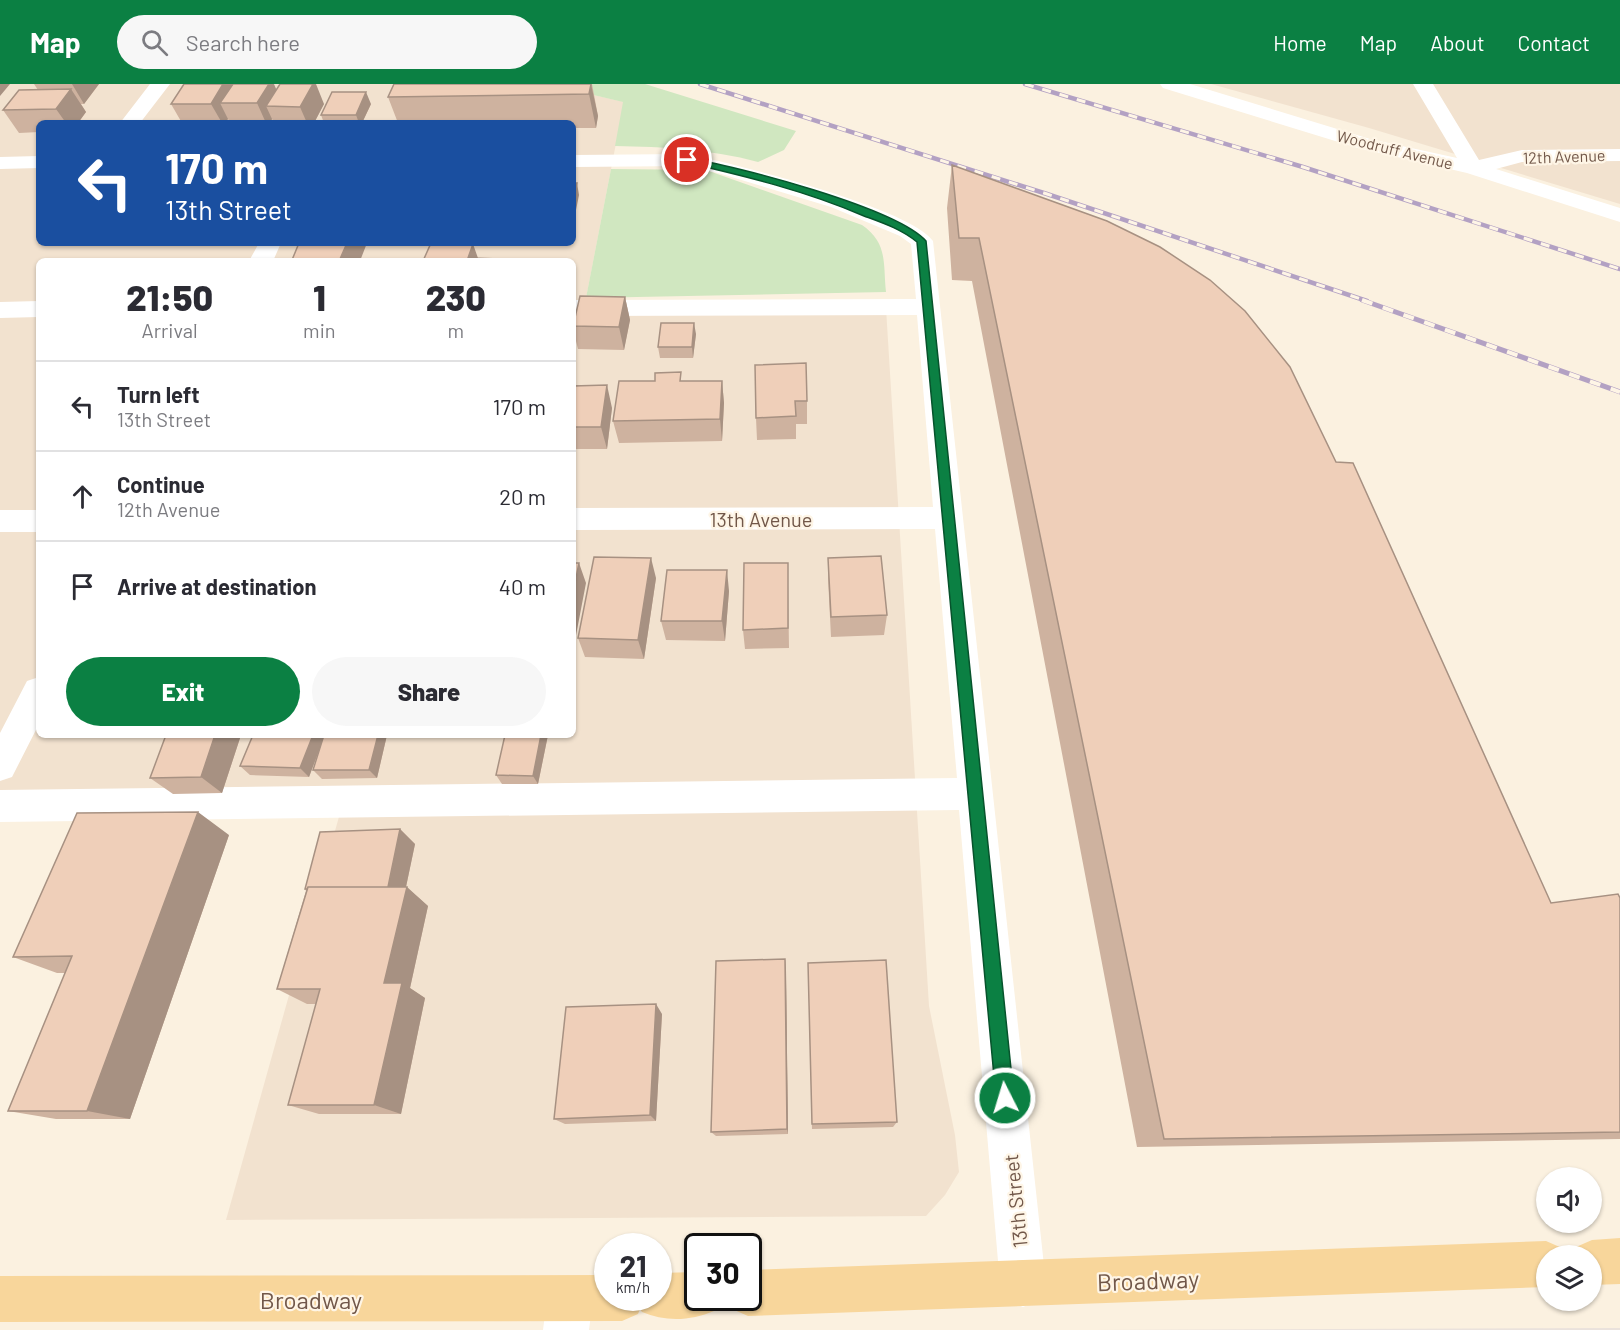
<!DOCTYPE html>
<style>
:root{--surface:#fff;--page:#f7f7f7;--text:#2b2b33;--muted:#7c7c81;--line:#e1e1e2;--accent:#0b8043}
body{margin:0;font-family:Barlow,sans-serif;background:var(--page);color:var(--text);height:100vh;display:flex;flex-direction:column;font-size:22px;white-space:nowrap}
*{box-sizing:border-box;margin:0}
p{font-size:20px;color:var(--muted)}
.icon{flex:none;width:33px;height:33px;fill:none;stroke:currentColor;stroke-width:2;stroke-linecap:round;stroke-linejoin:round}
.map{position:relative;flex:1;overflow:hidden}
.panel{position:absolute;left:36px;top:174px;width:540px;height:480px;display:flex;flex-direction:column;background:var(--surface);border-radius:9px;box-shadow:0 2px 4px #0004}
.panel>*{flex:none}
.guide{position:absolute;left:36px;top:36px;width:540px;height:126px;border-radius:9px;box-shadow:0 2px 4px #0004;background:#1a4fa0;color:#fff;overflow:hidden}
.controls{position:absolute;left:1536px;top:1083px;display:grid;gap:12px}
.controls a{display:grid;place-items:center;width:66px;height:66px;border-radius:50%;background:var(--surface);box-shadow:0 2px 4px #0004;font-size:30px}
.speed{position:absolute;left:594px;top:1149px;display:flex;gap:12px;font-size:30px;font-weight:700;text-align:center}
.speed>*{display:grid;place-content:center;width:78px;height:78px;border-radius:50%;background:var(--surface);box-shadow:0 2px 4px #0004;line-height:1}
.speed small{font-size:15px;font-weight:400}
.speed .limit{border:3px solid #111;border-radius:9px;background:#fff;color:#111}
.pin{position:absolute;display:grid;place-items:center;width:51px;height:51px;color:#fff;margin:-26px;border:3px solid #fff;border-radius:50%;box-shadow:0 2px 6px #0007}
.me{position:absolute;width:66px;margin:-33px;rotate:355deg;stroke-linejoin:round;filter:drop-shadow(0 0 4px #0008)}
.turn{display:flex;align-items:center;gap:21px;height:126px;padding:0 30px;font-size:27px}
.turn .icon{width:78px;height:78px;stroke-width:2.5}
.turn b{display:block;font-size:42px;line-height:51px}
.eta{display:flex;justify-content:space-evenly;align-items:center;height:102px;text-align:center}
.eta b{font-size:36px;font-weight:800;line-height:42px}
.primary-button{display:flex;gap:12px;margin-top:auto;padding:12px 30px}
.primary-button a{flex:1;height:69px;border-radius:36px;background:var(--accent);color:#fff;font-size:24px;font-weight:800;line-height:69px;text-align:center}
.primary-button a+a{background:var(--page);color:var(--text)}
ul{padding:0;list-style:none}
li{display:flex;align-items:center;gap:18px;height:90px;padding:0 30px;border-top:2px solid var(--line)}
li div{flex:1}
li b{display:block;font-size:22px}
li em{font-style:normal}
header{display:flex;align-items:center;gap:36px;box-sizing:border-box;height:84px;padding:0 30px;background:var(--accent);color:#fff}
header strong{font-size:28px}
nav{display:flex;gap:33px;margin-inline-start:auto;font-size:21px}
.search{width:420px;height:54px;background:var(--page);display:flex;align-items:center;gap:15px;box-sizing:border-box;padding:0 21px;border-radius:33px;color:var(--muted);font-size:22px}
.map>svg:first-child{display:block}
.residential{fill:#f2e2cf;fill-rule:evenodd}
.industrial{fill:#eae2dc}
.green{fill:#d0e7c0}
.lines{fill:none;stroke-linecap:round;stroke-linejoin:round}
.minor{fill:#fff;fill-rule:evenodd}
.major{fill:#f8d69b;fill-rule:evenodd}
.rail-far1-casing{stroke:#b3a1c3;stroke-width:4.5}
.rail-casing{stroke:#b3a1c3;stroke-width:5}
.rail-far1{stroke:#fef5e6;stroke-width:3;stroke-dasharray:9;stroke-linecap:butt}
.rail{stroke:#fef5e6;stroke-width:4;stroke-dasharray:11;stroke-linecap:butt}
.wall{fill:#ceb29f}
.shaded-wall{fill:#a79182}
.building{fill:#efcfb9;stroke:#a79182;stroke-width:1.5}
.route{fill:#0b8043;stroke:#07532c;stroke-width:1.5}
.labels{text-anchor:middle;dominant-baseline:central;stroke-width:4.5;stroke-linejoin:round;paint-order:stroke}
.far-street-label{font-size:16px;fill:#715749;stroke:#fef5e6}
.street-label{font-size:20px;fill:#715749;stroke:#fef5e6}
.near-street-label{font-size:24px;fill:#715749;stroke:#fef5e6}
</style>
<header>
<strong>Map</strong>
<div class="search"><svg class="icon" aria-label="search" viewBox="0 0 24 24"><circle cx="10" cy="10" r="6"/><path d="M15 15l6 6"/></svg>Search here</div>
<nav><a>Home</a><a>Map</a><a>About</a><a>Contact</a></nav>
</header>
<div class="map">
<svg width="1620" height="1246" viewBox="0 0 1620 1246">
<rect width="100%" height="100%" fill="#fbf1e0"/>
<path class="residential" d="M0,0h547l77,18 -41,212 303,-6 43,698 26,129 4,37 -14,23 -19,21 -700,4 116,-414 -342,-1zM39,39h534v120h-534zM39,177h534v474h-534z
M1211,0h409v120l-251,-76z"/>
<path class="industrial" d="M1620,1244v2h-529z"/>
<path class="green" d="M547,0h98l151,47 -12,19 -26,12c-48,-13 -94,-15 -143,-16l8,-44z
M611,85l95,1 156,55c26,18 21,38 24,67l-300,6z"/>
<g class="lines">
<path class="minor" d="M150,0h20l-30,39h-20z
M1160,0h30l180,55 87,19 -44,-74h20l46,76 43,-10 98,-1v12l-98,1 -26,7 124,39v14l-153,-49 -109,-25 -195,-60z
M687,70c45,9 224,54 246,87l113,1043 -7,16 -16,7 -16,-7 -7,-16 -41,-474 -959,12v-32l957,-12 -22,-249 -362,1v-22l360,-1 -16,-192 -344,1v-16l343,-1 -5,-55 -11,-8 -69,-29 -113,-34 -31,-7 -114,1v-12z
M39,72v12l-39,1v-12z
M259,159h22l-8,18h-24z
M39,217v16l-39,1v-16z
M0,426h39v22h-39z
M39,593v47l-27,53 -12,4v-48l27,-52z
M570,1192l16,7 7,16 -4,31h-46l4,-31 7,-16z"/>
<path class="major" d="M1620,1154v46l-28,1v-29h-20l4,-9 16,-7z
M1546,1157l16,7 3,8h-19v31l-798,29 -16,-7 -5,-11h21v-28z
M698,1188v26h22l-6,13c-23,10 -49,11 -72,1l-2,-3 -2,5 -16,7 -622,1v-46l608,-1v23h50v-25z"/>
<defs>
<path id="rail-far1" d="M700,0l347,110 320,107
M1025,0l278,83 317,102"/>
<path id="rail" d="M1362,216l258,92"/>
</defs>
<use href="#rail-far1" class="rail-far1-casing"/>
<use href="#rail" class="rail-casing"/>
<use href="#rail-far1" class="rail-far1"/>
<use href="#rail" class="rail"/>
</g>
<path class="wall" d="M34,0h65l-15,20h-3l5,8 -8,11h-39v9l-20,1 -16,-23 35,-20z
M394,0h198l6,32 -2,12h-23v-5h-175l-10,-26z
M276,5l48,15 -10,19h-40l-2,-4 -2,4h-40l-2,-4 -3,4h-43l-11,-19z
M371,20l-9,19h-38l-3,-8z
M952,81l599,738 69,-5v241l-483,8 -165,-866 -20,-1 -5,-72z
M299,159l61,18h-68v-1z
M625,213l5,23 -6,30 -46,-1 -5,-20v-6z
M696,250l-3,24h-33l-2,-11z
M755,281l52,36v23h-11v15l-39,1 -1,-22z
M683,297h39l2,22 -2,38 -103,2 -6,-22z
M573,302l39,22 -5,41h-34z
M828,474l59,57 -3,20 -53,2 -3,-59z
M656,494l-12,81 -59,-2 -7,-19z
M788,499l1,65 -44,1 -2,-19z
M729,507l-4,50 -59,-1 -5,-19z
M166,651h75l-19,58 -49,1 -23,-16z
M253,651h69l1,2 64,-2 -10,43 -55,1 -9,-9 7,-22 -11,29 -59,-2 -10,-9z
M505,651h43l-10,49h-36l-6,-9z
M400,745l15,15 -9,43 22,19 -18,82 15,10 -24,116h-82l-31,-9 28,-101h-9l-30,-15 29,-98 -1,-2z
M229,751l-99,284h-74l-48,-8 57,-138h-8l-44,-16z
M785,875l1,11 2,164 -72,2 -5,-4z
M808,879l89,159 -4,5 -81,2z
M662,930l-6,107 -91,3 -11,-5z"/>
<path class="shaded-wall" d="M0,0h10l-10,12z
M72,0h27l-15,20z
M223,0h14l-17,19 8,16 -3,4h-3l-11,-19z
M269,0h5l8,19 -16,3 6,13 -2,4h-4l-9,-20z
M313,0h3l8,20 -10,19h-7l-7,-16z
M591,0l7,32 -2,12 -7,-34z
M71,5l15,23 -8,11h-12l-10,-14z
M366,8l5,12 -9,19h-3l-3,-8z
M577,99l2,12 -5,25 -1,-5v-14z
M347,159h20l-7,18h-19l-1,-2z
M473,160l6,17 -11,-3z
M625,213l5,23 -6,30 -5,-23z
M694,239l2,11 -3,24 -1,-11z
M722,297l2,22 -2,38 -2,-22z
M607,301l5,23 -5,41 -6,-22z
M651,474l5,20 -12,81 -6,-19z
M579,479l7,20 -13,68v-58z
M727,486l2,21 -4,50 -3,-20z
M215,651h26l-19,58 -21,-16z
M313,651h9l2,2 -15,40 -9,-9z
M378,651h9l-10,43 -8,-8z
M541,651h7l-10,49 -5,-8z
M198,728l31,23 -99,284 -43,-8z
M400,745l15,15 -12,57 -15,-13z
M407,803l21,19 -18,82 15,10 -24,116 -27,-9 10,-122z
M785,875l1,11 2,164 -1,-5z
M656,920l6,10 -6,107 -6,-6z"/>
<path class="building" d="M184,0h39l-12,20h-40z
M233,0h36l-12,19h-37z
M280,0h33l-13,23 -34,-1z
M394,0h197l-2,10 -201,3z
M71,5l-15,20 -53,1 16,-20z
M332,8h34l-10,23h-35z
M952,81l155,56 53,26 50,33 35,31 45,56 46,95 17,1 198,440 67,-9 2,4v234l-456,7 -185,-901h-20z
M573,99h4l-4,18z
M299,159h48l-7,16 -48,1z
M431,159l42,1 -5,14 32,1 -1,2h-76z
M580,212l45,1 -6,30 -46,-1z
M661,239h33l-2,24h-34z
M806,279l1,38h-12l1,15 -40,2 -1,-53z
M681,288l-1,9h42l-2,38 -107,2 6,-40h36v-8z
M607,301l-6,42h-28v-41z
M881,472l6,59 -56,2 -3,-59z
M594,473l57,1 -13,82 -60,-2z
M573,479h6l-6,30z
M744,479h44v65l-45,2z
M667,486h60l-5,51h-61z
M166,651h49l-14,42 -51,1z
M253,651h60l-13,33 -60,-2z
M324,651h54l-9,35h-56z
M505,651h36l-8,41 -37,-1z
M198,728l-111,299h-79l64,-155 -59,1 64,-144z
M400,745l-12,58h-80l-1,2h-2l15,-57z
M308,803h99l-23,96h18l-28,122h-86l32,-116h-43z
M785,875l2,170 -76,3 5,-171z
M886,876l11,162 -85,2 -4,-161z
M656,920l-6,111 -96,4 12,-112z"/>
<path class="route" d="M687,74c49,8 208,49 239,83l88,857 -3,6 -6,2 -6,-2 -3,-6 -79,-856c-16,-13 -34,-19 -53,-26 -58,-25 -119,-40 -180,-54z"/>
<g class="labels">
<g class="far-street-label">
<text transform="translate(1395 65) rotate(14)">Woodruff Avenue</text>
<text transform="translate(1564 72) rotate(-2)">12th Avenue</text>
</g>
<g class="street-label">
<text x="761" y="435">13th Avenue</text>
<text transform="translate(1015 1117) rotate(-96)">13th Street</text>
</g>
<g class="near-street-label">
<text transform="translate(1148 1196) rotate(-2)">Broadway</text>
<text x="311" y="1215">Broadway</text>
</g>
</g>
</svg>
<div class="controls">
<a><svg class="icon" aria-label="sound" viewBox="0 0 24 24"><path d="M4 9h4l5-4v14l-5-4H4zM17 9q2 3 0 6"/></svg></a>
<a><svg class="icon" aria-label="layers" viewBox="0 0 24 24"><path d="M12 4l9 5-9 5-9-5zM3 14l9 5 9-5"/></svg></a>
</div>
<div class="speed"><div>21<small>km/h</small></div><div class="limit">30</div></div>
<div class="pin" style="left:687px;top:76px;background:#d93025"><svg class="icon" aria-label="arrive" viewBox="0 0 24 24"><path d="M6 21V4h12l-3 4 3 4H6"/></svg></div>
<svg class="me" style="left:1005px;top:1014px" viewBox="-20 -20 40 40"><circle r="17" fill="#0b8043" stroke="#fff" stroke-width="3"/><path d="M0-11L8 9 0 5-8 9z" fill="#fff"/></svg>
<div class="guide">
<div class="turn"><svg class="icon" aria-label="left" viewBox="0 0 24 24"><path d="M17 20v-9H6M10 6l-5 5 5 5"/></svg><div><b>170 m</b>13th Street</div></div>
</div>
<section class="panel">
<div class="eta">
<div><b>21:50</b><p>Arrival</p></div>
<div><b>1</b><p>min</p></div>
<div><b>230</b><p>m</p></div>
</div>
<ul>
<li><svg class="icon" aria-label="left" viewBox="0 0 24 24"><path d="M17 20v-9H6M10 6l-5 5 5 5"/></svg><div><b>Turn left</b><p>13th Street</p></div><em>170 m</em></li>
<li><svg class="icon" aria-label="ahead" viewBox="0 0 24 24"><path d="M12 20V5M6 11l6-6 6 6"/></svg><div><b>Continue</b><p>12th Avenue</p></div><em>20 m</em></li>
<li><svg class="icon" aria-label="arrive" viewBox="0 0 24 24"><path d="M6 21V4h12l-3 4 3 4H6"/></svg><div><b>Arrive at destination</b></div><em>40 m</em></li>
</ul>
<div class="primary-button"><a>Exit</a><a>Share</a></div>
</section>
</div>
